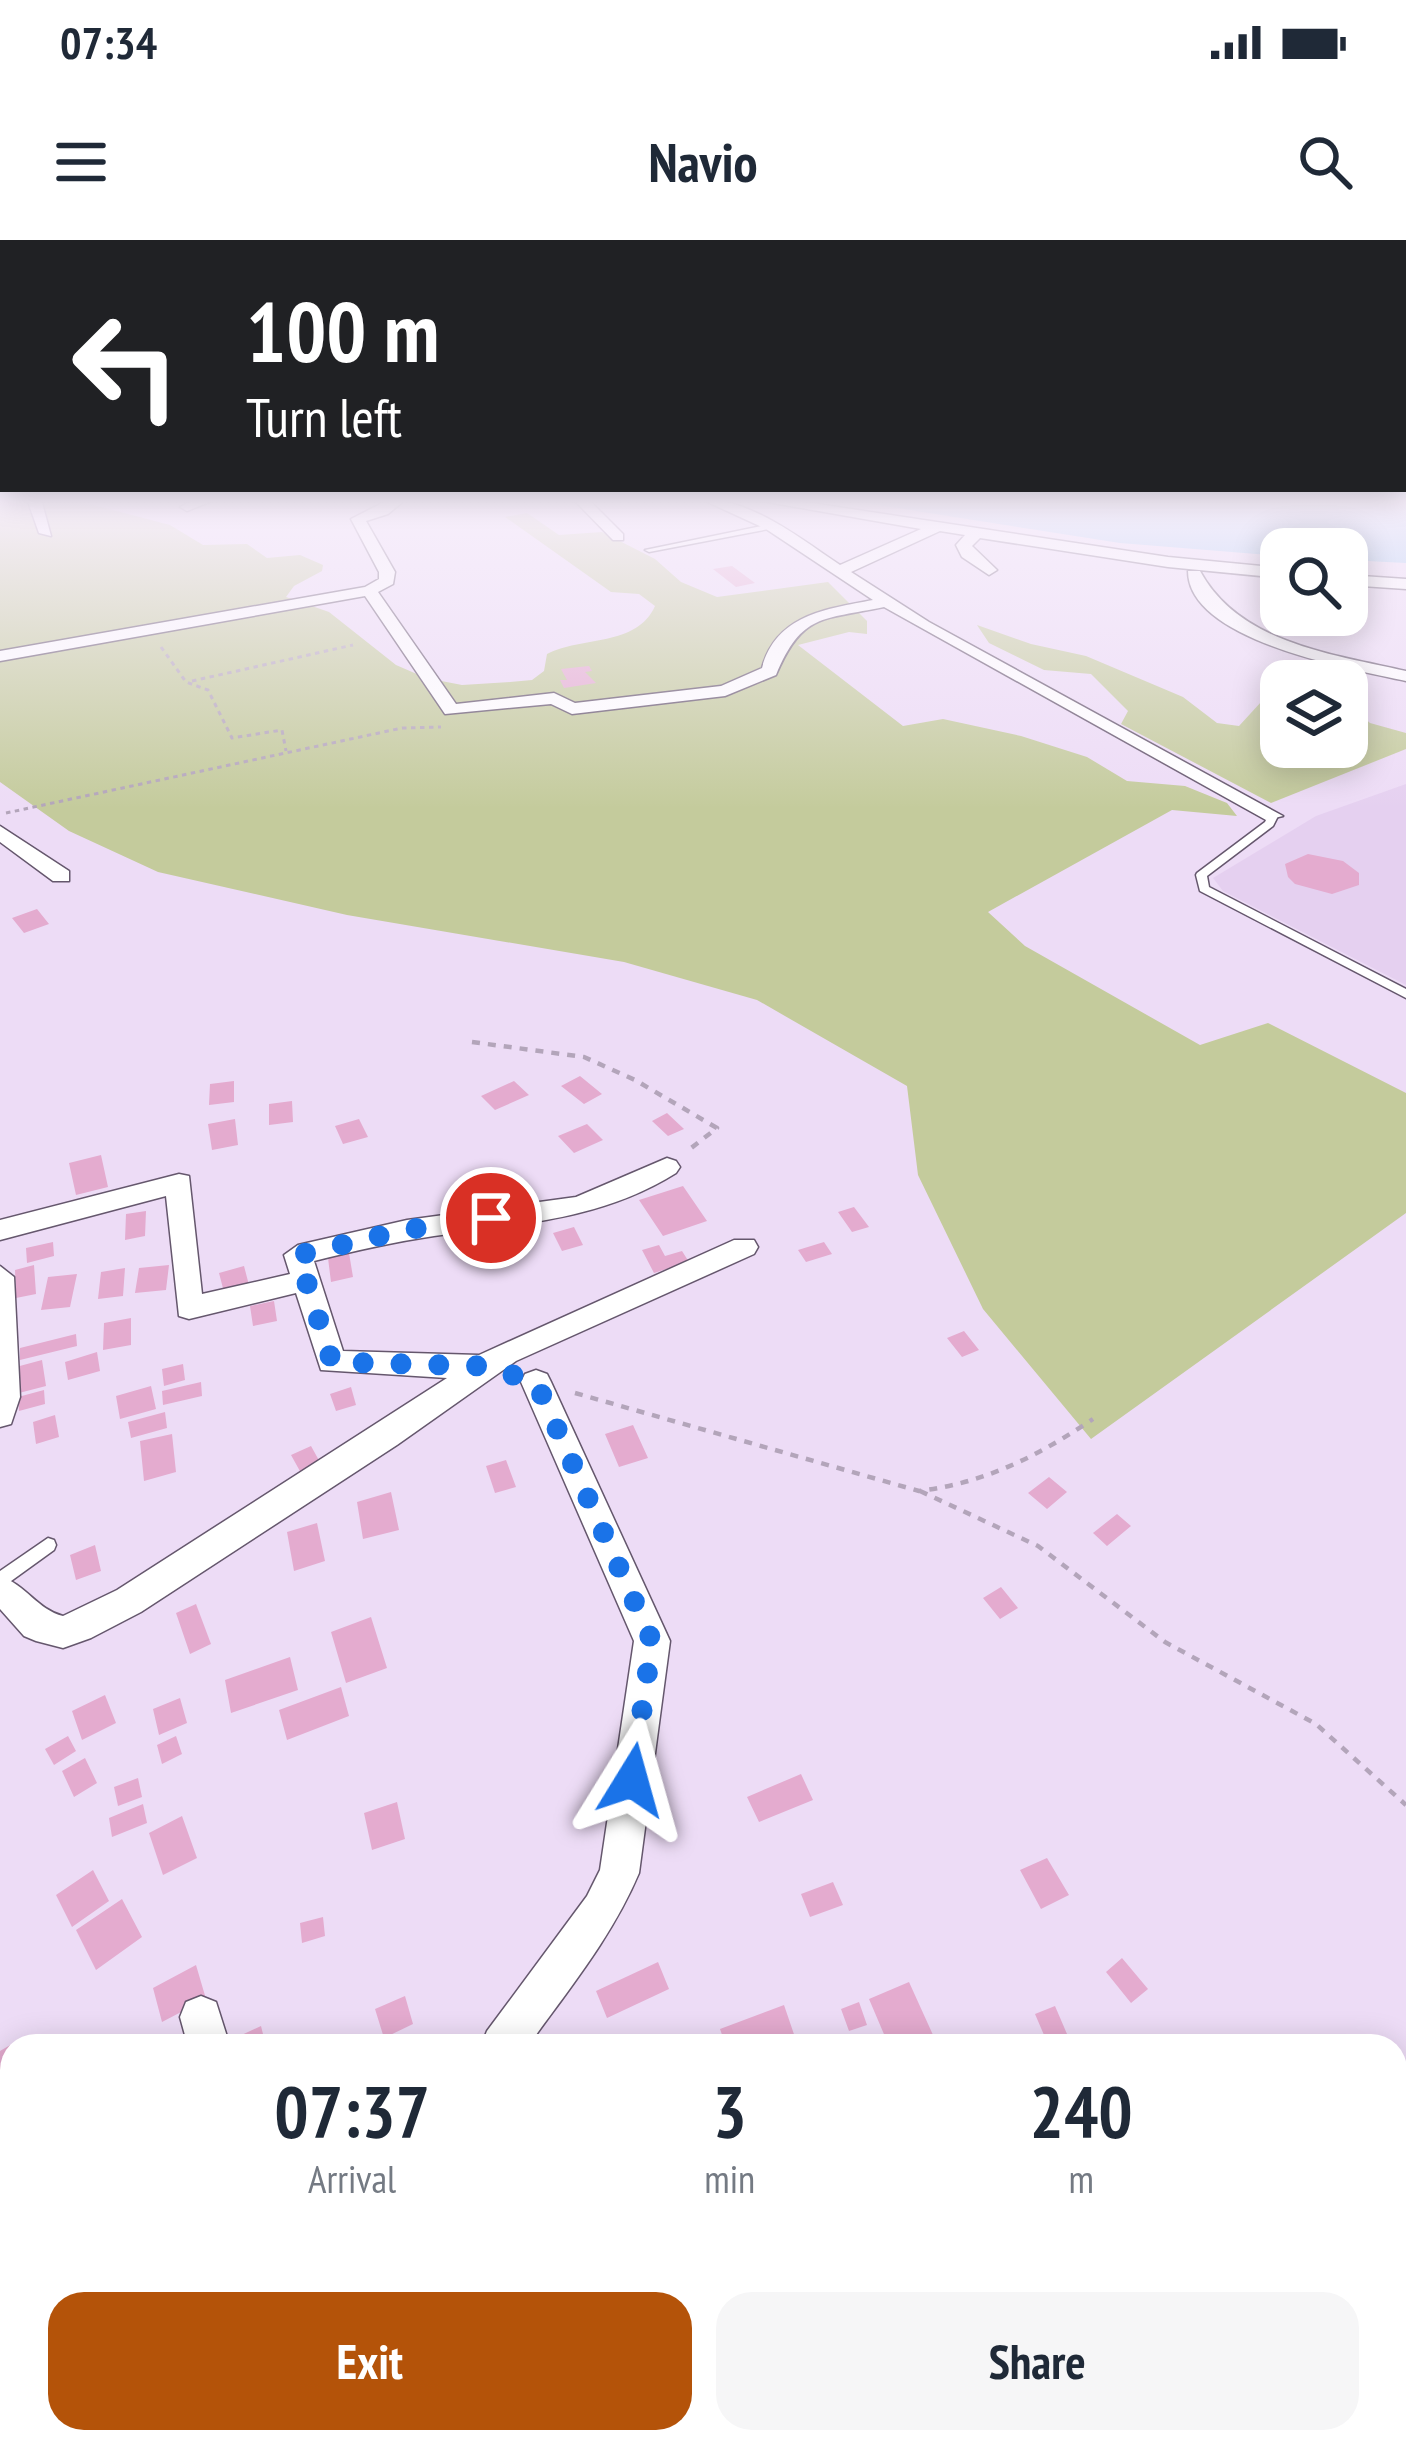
<!DOCTYPE html>
<style>
:root{--surface:#fff;--page:#f6f6f7;--text:#1f2937;--muted:#747a83;--accent:#b45309}
body{margin:0;font-family:"PT Sans Narrow",sans-serif;background:var(--page);color:var(--text);height:100vh;display:flex;flex-direction:column;font-size:45px;white-space:nowrap}
*{box-sizing:border-box;margin:0}
p{font-size:39px;color:var(--muted)}
.icon{flex:none;width:66px;height:66px;fill:none;stroke:currentColor;stroke-width:2;stroke-linecap:round;stroke-linejoin:round}
.map{position:relative;flex:1;overflow:hidden}
.panel{position:absolute;left:0px;top:1794px;width:1407px;height:420px;display:flex;flex-direction:column;background:var(--surface);border-radius:36px 36px 0 0;box-shadow:0 6px 30px #0003}
.panel>*{flex:none}
.top-card{position:absolute;left:0px;top:0px;width:1407px;height:252px;box-shadow:0 6px 30px #0003;background:#202124;color:#fff;overflow:hidden}
.buttons{position:absolute;left:1260px;top:288px;display:grid;gap:24px}
.buttons a{display:grid;place-items:center;width:108px;height:108px;border-radius:24px;background:var(--surface);box-shadow:0 6px 30px #0003;font-size:60px}
.pin{position:absolute;display:grid;place-items:center;width:102px;height:102px;color:#fff;margin:-51px;border:6px solid #fff;border-radius:50%;box-shadow:0 3px 12px #0007}
.me{position:absolute;width:132px;margin:-66px;rotate:8deg;stroke-linejoin:round;filter:drop-shadow(0 0 9px #0008)}
.turn{display:flex;align-items:center;gap:42px;height:252px;padding:0 48px;font-size:54px}
.turn .icon{width:156px;height:156px;stroke-width:2.5}
.turn b{display:block;font-size:84px;line-height:102px}
.eta{display:flex;justify-content:space-evenly;align-items:center;height:204px;text-align:center}
.eta b{font-size:72px;font-weight:800;line-height:84px}
.primary-button{display:flex;gap:24px;margin-top:auto;padding:24px 48px}
.primary-button a{flex:1;height:138px;border-radius:36px;background:var(--accent);color:#fff;font-size:48px;font-weight:800;line-height:138px;text-align:center}
.primary-button a+a{background:var(--page);color:var(--text)}
.status{display:flex;justify-content:space-between;align-items:center;height:84px;padding:0 60px;background:var(--surface);direction:ltr}
.status svg{height:33px;fill:currentColor}
header{display:flex;justify-content:space-between;align-items:center;height:156px;padding:0 48px;background:var(--surface);font-size:54px;font-weight:800}
.map>svg:first-child{display:block}
.built{fill:#e5d0f0}
.green{fill:#c4cb9c}
.water{fill:#94c8f2}
.building{fill:#e4abcf}
.lines{fill:none;stroke-linecap:round;stroke-linejoin:round}
.lane-casing{stroke:#65576d;stroke-width:3}
.street-casing{stroke:#65576d;stroke-width:3}
.path-far1{stroke:#b3a5ba;stroke-width:3;stroke-dasharray:4.5 4.5;stroke-linecap:butt}
.path{stroke:#b3a5ba;stroke-width:4.5;stroke-dasharray:8 8;stroke-linecap:butt}
.lane{fill:#fff;fill-rule:evenodd}
.street{fill:#fff;fill-rule:evenodd}
.route{stroke:#1a73e8;stroke-width:21;stroke-dasharray:0 37.8}
</style>
<div class="status"><b>07:34</b><svg viewBox="0 0 49 12"><path d="M0 12V9h3v3zM5 12V6h3v6zM10 12V3h3v9zM15 12V0h3v12zM26 1h20v11H26zM47 4h2v5h-2z"/></svg></div>
<header><svg class="icon" aria-label="menu" viewBox="0 0 24 24"><path d="M4 6h16M4 12h16M4 18h16"/></svg>Navio<svg class="icon" aria-label="search" viewBox="0 0 24 24"><circle cx="10" cy="10" r="6"/><path d="M15 15l6 6"/></svg></header>
<div class="map">
<svg width="1406" height="2214" viewBox="0 0 1406 2214">
<rect width="100%" height="100%" fill="#eddcf6"/>
<path class="built" d="M1406,544v201l-183,-94 -10,-13 103,-62z"/>
<path class="green" d="M0,259h71l99,26 33,20 44,-1 20,14 33,-3 23,10 -1,6 -28,15 -8,11 43,15 67,53 30,13 36,7 48,-3 22,-2 12,-9 3,-17c34,-18 90,-7 108,-48l-16,-12 -28,-2 -106,-75 22,-4 32,22 43,-3 53,27 26,23 36,15 111,-15 39,39v13l-18,-2 -51,13 105,81 40,-7 78,17 66,21 40,24 58,5 42,17 10,13 -65,-6 -184,102 37,34 175,99 68,-22 138,70v120l-315,226 -108,-130 -65,-134 -11,-89 -150,-86 -133,-38 -277,-47 -189,-43 -89,-41 -69,-49z
M977,385l54,19 55,12 97,41 34,26 22,3 22,-24 20,-3v48h66v-45l23,21 36,10v16l-135,54 -150,-79 7,-13 -37,-37 -47,-4 -55,-27z"/>
<path class="water" d="M840,259h566v64l-59,-3v-11h-66v7l-161,-13z"/>
<path class="building" d="M732,326l23,17 -19,4 -23,-18z
M589,426l3,5 -7,1 11,11 -32,5 -4,-8h7l-6,-11z
M1308,614l35,7 16,12v12l-27,9 -37,-10 -7,-7 -3,-13z
M37,669l12,15 -25,9 -12,-15z
M580,836l22,18 -18,10 -23,-18z
M234,841v21l-25,3 1,-21z
M514,841l15,14 -34,15 -14,-14z
M292,861l1,21 -24,3v-21z
M667,873l17,16 -16,7 -16,-15z
M235,879l3,26 -26,5 -4,-26z
M359,879l9,18 -25,7 -8,-18z
M587,884l16,16 -29,13 -16,-17z
M101,915l7,32 -32,8 -7,-32z
M683,946l24,35 -44,15 -24,-36z
M854,967l15,20 -17,5 -14,-20z
M146,971l-1,25 -20,4 1,-26z
M574,987l9,18 -21,6 -9,-18z
M53,1002l1,14 -27,7 -1,-15z
M824,1002l8,12 -26,8 -8,-12z
M659,1005l6,11 17,-5 7,11 -35,11 -12,-23z
M349,1013l4,24 -22,5 -3,-24z
M34,1025l2,29 -20,4 -1,-28z
M169,1025l-3,25 -31,3 4,-25z
M244,1026l6,23 -25,7 -6,-23z
M125,1028l-2,28 -25,3 3,-27z
M77,1034l-7,33 -29,3 7,-33z
M274,1061l3,20 -24,5 -3,-20z
M131,1078v27l-28,5 1,-27z
M964,1091l15,19 -17,7 -15,-19z
M76,1094l1,12 -57,14v-12z
M97,1112l3,19 -32,9 -3,-18z
M42,1120l4,26 -27,7 -3,-26z
M183,1124l2,16 -21,6 -2,-17z
M201,1142l1,14 -39,9 -1,-14z
M151,1146l5,23 -36,10 -4,-23z
M351,1147l5,18 -20,6 -6,-17z
M44,1150l1,14 -26,7 -1,-14z
M165,1172l2,16 -36,10 -3,-16z
M55,1175l4,22 -23,7 -3,-22z
M633,1185l15,33 -29,9 -14,-33z
M172,1194l4,38 -32,9 -4,-40z
M311,1206l10,18 -20,9 -10,-18z
M506,1220l10,27 -21,6 -9,-27z
M1049,1237l18,15 -20,17 -19,-16z
M391,1252l8,38 -36,9 -6,-37z
M1117,1274l14,12 -24,20 -14,-13z
M317,1283l8,38 -31,10 -7,-39z
M95,1305l6,26 -25,9 -6,-25z
M1001,1347l17,21 -18,11 -17,-21z
M196,1364l15,40 -21,10 -14,-41z
M371,1377l16,51 -41,15 -15,-51z
M290,1417l8,33 -67,23 -6,-33z
M341,1447l8,29 -62,24 -8,-30z
M105,1455l11,28 -34,17 -10,-29z
M180,1458l7,25 -28,12 -6,-26z
M68,1496l8,15 -22,14 -9,-16z
M176,1496l6,18 -20,10 -5,-19z
M85,1518l12,25 -23,14 -12,-26z
M801,1534l12,26 -54,22 -12,-25z
M138,1538l4,19 -24,9 -4,-19z
M397,1562l8,37 -33,11 -8,-37z
M143,1564l4,19 -35,14 -3,-19z
M182,1576l15,42 -34,17 -14,-42z
M1047,1618l22,37 -28,14 -21,-39z
M93,1630l16,31 -37,26 -16,-32z
M833,1642l10,23 -33,12 -9,-23z
M122,1659l20,38 -46,33 -20,-40z
M323,1677l2,19 -23,7 -2,-20z
M1122,1718l26,31 -17,14 -25,-31z
M658,1722l11,27 -62,29 -11,-27z
M196,1725l10,34 -44,23 -9,-34z
M909,1742l29,64h-49l-20,-47z
M405,1756l8,28 -29,14 -9,-29z
M859,1762l8,23 -18,6 -8,-22z
M784,1765l14,41h-72l-6,-17z
M1055,1766l12,28 -20,8 -12,-28z
M261,1786l5,20h-29l-2,-8z
M12,1804v44l-12,6v-43z
M1406,1886v57l-11,-13v-33z
M12,2188v14h12l2,12h-26v-20z"/>
<g class="lines">
<defs>
<path id="lane" d="M771,284l3,4 -125,24 -4,-2z
M1269,574l9,2 -5,10 -66,50 2,11 197,102v9l-206,-107 -4,-16 1,-2 68,-51z
M48,1298l6,2 2,5 -2,5 -54,39v-18z"/>
<path id="street" d="M27,259h14l10,37 -12,-3z
M196,259h21l-30,12 -7,-4z
M390,259h16l-18,15 -22,7 29,51 -2,12 -15,8 78,112 98,-11 21,10 146,-17 41,-18c14,-53 64,-59 111,-68l-107,-71 -65,-30c51,0 98,39 139,66l81,-36 -171,-30h35l383,58 113,11v10l-113,-11 -188,-29 -8,8 25,24 -8,5 -27,-18 -6,-12 9,-10 -25,-4 -89,41 78,50 354,194 -17,4 -382,-213c-62,13 -82,6 -108,68l-51,21 -153,18 -21,-10 -106,10 -80,-118 -365,65v-10l365,-64 14,-8v-7l-28,-53z
M573,259h15l35,35v6h-10z
M1188,331h12c39,72 131,83 206,100v10c-54,-12 -218,-40 -218,-110z
M1347,335l59,4v10l-59,-4z
M0,586l69,45v10h-16l-53,-39z
M667,918l9,3 4,6 -4,6c-75,47 -157,51 -242,63 -41,6 -80,15 -120,25l29,90 136,4 255,-115h20l4,7 -4,7 -238,107 -119,84 -256,167 -50,26 -28,10 -27,-7 -12,-5 -24,-27v-33c26,9 38,34 63,40l54,-26 330,-212 -126,-8 -25,-77 -107,26 -10,-3 -13,-120 -166,44v-20l179,-46 10,2 13,118 88,-20 -6,-19 14,-10 109,-25 169,-23z
M0,1026l14,11 6,120 -9,27 -11,3z
M536,1130l11,4 4,8 119,259 -31,232c-27,64 -71,117 -111,173h-47l6,-15 100,-135 13,-26 34,-229 -113,-259 4,-8z
M201,1756l15,6 14,44h-42l-8,-29 6,-15z
M12,1990v48l-12,5v-48z
M118,2202h57l-5,12h-57z
M307,2202h54l4,12h-63z"/>
</defs>
<use href="#lane" class="lane-casing"/>
<use href="#street" class="street-casing"/>
<path class="path-far1" d="M161,407l25,35 22,8 24,48 50,-8 4,21
M192,441l161,-36
M6,573l396,-85 39,-1"/>
<path class="path" d="M472,802l112,15 51,23 82,48 -31,24
M575,1153l344,98c66,-8 119,-35 174,-72
M920,1251l118,55 127,96 151,82 90,81"/>
<use href="#lane" class="lane"/>
<use href="#street" class="street"/>
</g>
<linearGradient id="sky" x2="0" y2="1"><stop stop-color="#86bcec"/><stop offset="0.46" stop-color="#f7effb"/><stop offset="1" stop-color="#f7effb" stop-opacity="0"/></linearGradient>
<rect width="1406" height="569" fill="url(#sky)"/>
<g class="lines">
<path class="route" d="M491,978l-86,12 -107,25 34,107 151,4 53,16 116,259 -20,139"/>
</g>
</svg>
<div class="buttons">
<a><svg class="icon" aria-label="search" viewBox="0 0 24 24"><circle cx="10" cy="10" r="6"/><path d="M15 15l6 6"/></svg></a>
<a><svg class="icon" aria-label="layers" viewBox="0 0 24 24"><path d="M12 4l9 5-9 5-9-5zM3 14l9 5 9-5"/></svg></a>
</div>
<div class="pin" style="left:491px;top:978px;background:#d93025"><svg class="icon" aria-label="arrive" viewBox="0 0 24 24"><path d="M6 21V4h12l-3 4 3 4H6"/></svg></div>
<svg class="me" style="left:632px;top:1540px" viewBox="-20 -20 40 40"><path d="M0-17L14 15 0 8-14 15z" fill="#1a73e8" stroke="#fff" stroke-width="4"/></svg>
<div class="top-card">
<div class="turn"><svg class="icon" aria-label="left" viewBox="0 0 24 24"><path d="M17 20v-9H6M10 6l-5 5 5 5"/></svg><div><b>100 m</b>Turn left</div></div>
</div>
<section class="panel">
<div class="eta">
<div><b>07:37</b><p>Arrival</p></div>
<div><b>3</b><p>min</p></div>
<div><b>240</b><p>m</p></div>
</div>
<div class="primary-button"><a>Exit</a><a>Share</a></div>
</section>
</div>
